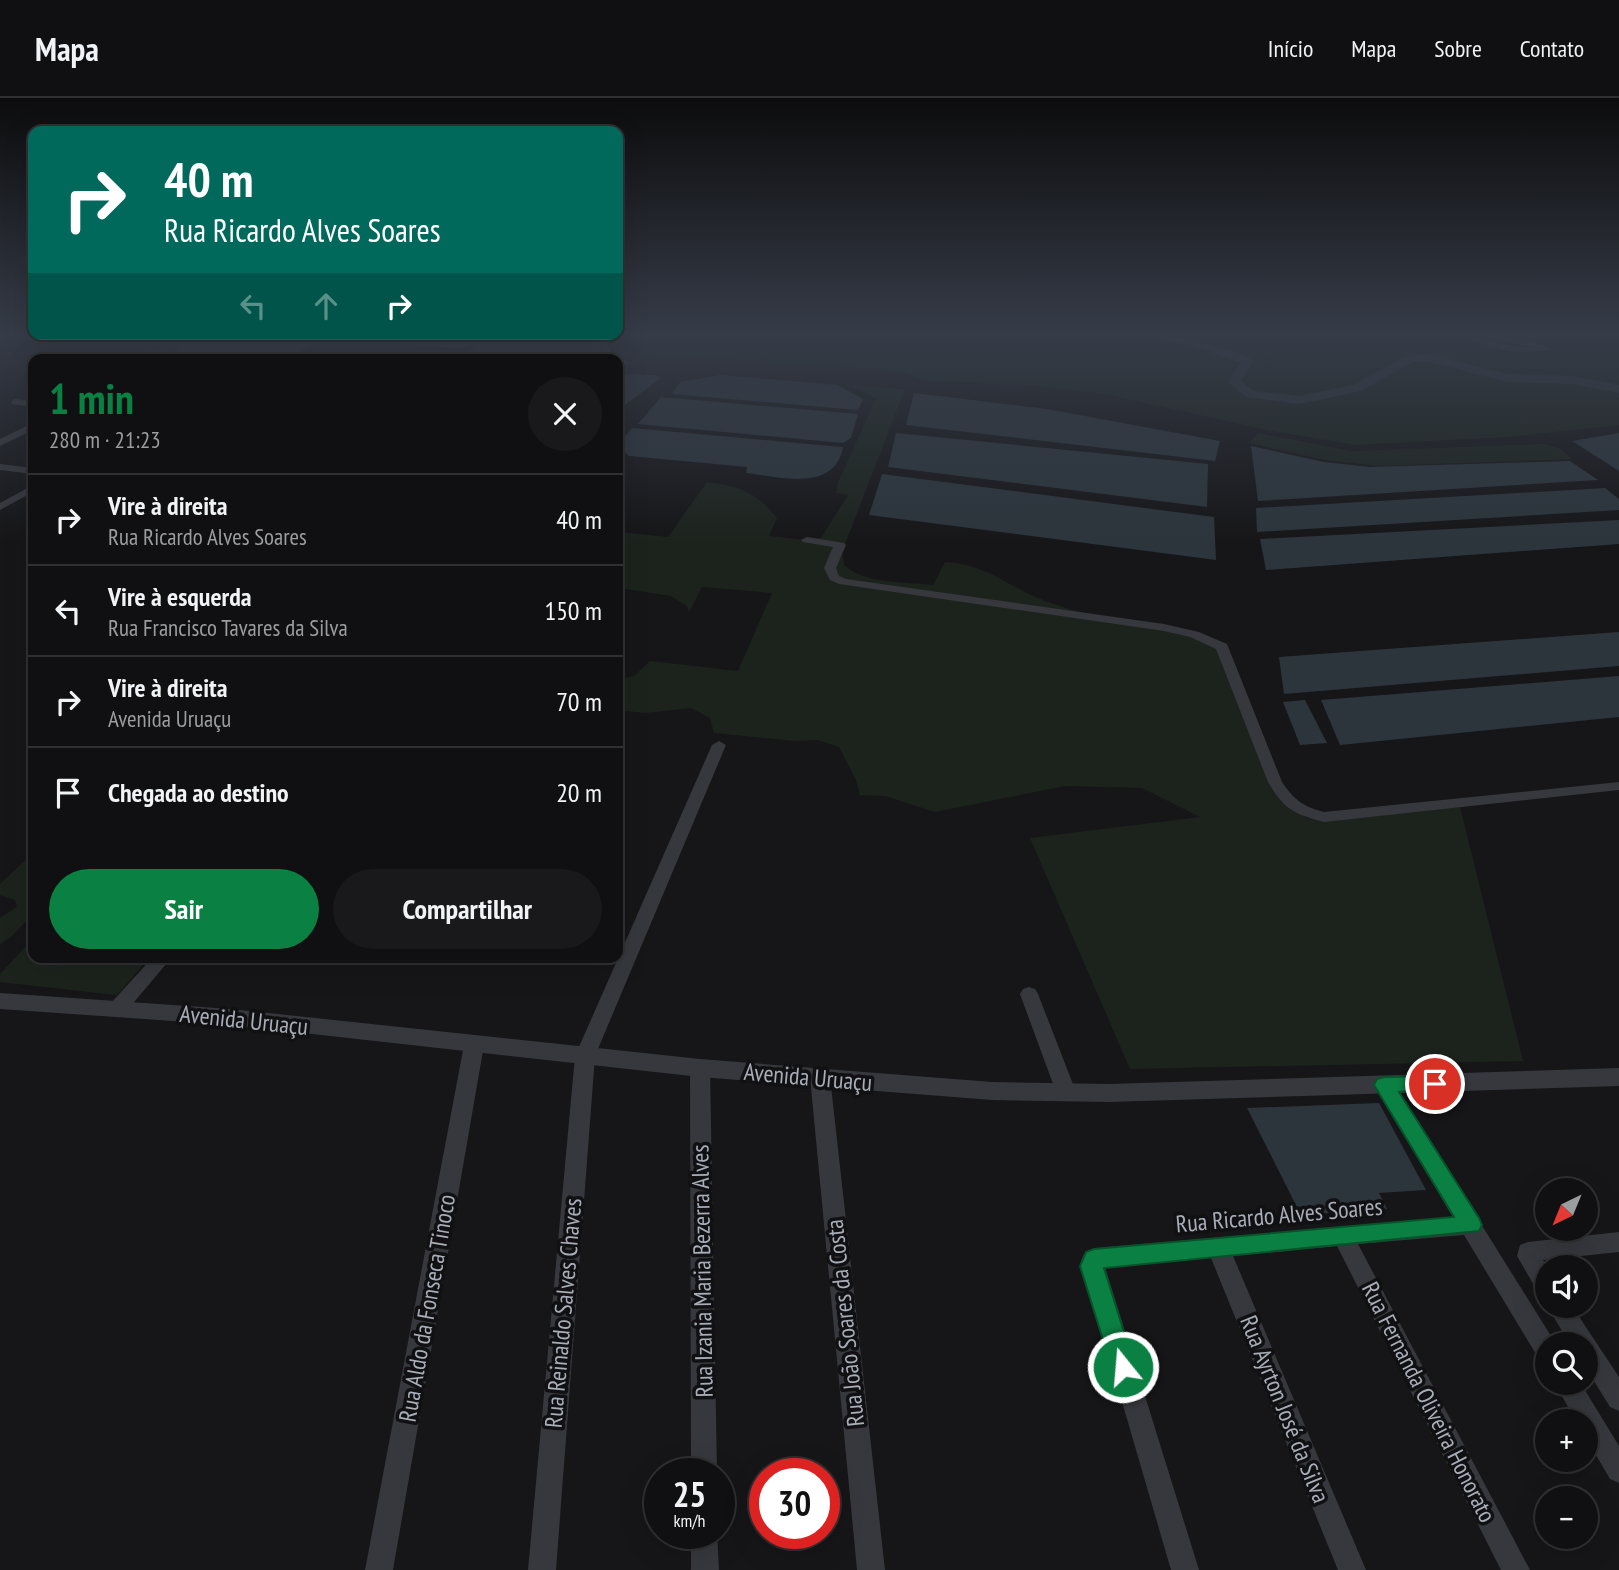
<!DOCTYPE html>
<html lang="pt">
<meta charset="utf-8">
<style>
:root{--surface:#101012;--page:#19191b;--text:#f1f3f6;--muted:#9c9d9f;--line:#303032;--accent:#0b8043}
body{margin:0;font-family:"PT Sans Narrow",sans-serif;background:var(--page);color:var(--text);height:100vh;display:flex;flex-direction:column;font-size:26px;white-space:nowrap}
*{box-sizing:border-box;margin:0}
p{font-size:23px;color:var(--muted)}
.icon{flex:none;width:38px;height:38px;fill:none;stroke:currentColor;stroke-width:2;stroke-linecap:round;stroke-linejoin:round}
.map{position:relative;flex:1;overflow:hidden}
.details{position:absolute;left:28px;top:256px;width:595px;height:609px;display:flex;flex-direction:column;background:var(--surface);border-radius:14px;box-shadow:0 7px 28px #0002,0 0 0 2px var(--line)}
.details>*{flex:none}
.hud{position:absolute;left:28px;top:28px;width:595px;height:214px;border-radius:14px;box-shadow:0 7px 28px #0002,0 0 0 2px var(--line);background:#00695c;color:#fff;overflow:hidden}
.needle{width:46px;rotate:223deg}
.buttons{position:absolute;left:1535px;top:1080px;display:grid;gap:14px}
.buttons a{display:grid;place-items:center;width:63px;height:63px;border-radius:50%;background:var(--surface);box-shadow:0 7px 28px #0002,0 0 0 2px var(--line);font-size:35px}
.speed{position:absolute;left:644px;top:1360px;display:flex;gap:14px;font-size:35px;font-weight:700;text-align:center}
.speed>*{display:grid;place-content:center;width:91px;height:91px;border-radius:50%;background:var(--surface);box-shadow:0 7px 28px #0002,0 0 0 2px var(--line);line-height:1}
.speed small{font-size:18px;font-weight:400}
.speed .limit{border:10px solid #d22;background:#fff;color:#111}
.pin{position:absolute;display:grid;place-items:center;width:60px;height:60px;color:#fff;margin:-30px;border:4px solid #fff;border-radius:50%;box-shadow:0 2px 7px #0007}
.me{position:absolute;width:77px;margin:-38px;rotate:343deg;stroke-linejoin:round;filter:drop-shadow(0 0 5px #0008)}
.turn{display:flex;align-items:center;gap:24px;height:147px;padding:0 21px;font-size:32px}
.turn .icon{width:91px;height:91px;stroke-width:2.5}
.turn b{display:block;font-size:49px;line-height:60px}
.lanes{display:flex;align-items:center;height:66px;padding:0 21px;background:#0003;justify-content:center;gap:35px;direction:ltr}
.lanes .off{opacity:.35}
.round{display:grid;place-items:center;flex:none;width:74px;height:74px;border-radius:37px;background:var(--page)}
.head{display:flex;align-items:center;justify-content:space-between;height:119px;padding:0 21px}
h1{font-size:42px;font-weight:700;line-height:52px;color:var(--accent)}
.action{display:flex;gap:14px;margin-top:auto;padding:14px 21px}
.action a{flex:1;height:80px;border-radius:42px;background:var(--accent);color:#fff;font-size:28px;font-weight:700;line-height:80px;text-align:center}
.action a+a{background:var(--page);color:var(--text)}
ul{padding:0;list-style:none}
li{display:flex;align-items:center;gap:21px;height:91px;padding:0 21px;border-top:2px solid var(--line)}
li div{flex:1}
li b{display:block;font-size:26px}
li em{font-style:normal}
header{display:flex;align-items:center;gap:42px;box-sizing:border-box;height:98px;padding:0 35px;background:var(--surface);border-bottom:2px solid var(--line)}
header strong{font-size:33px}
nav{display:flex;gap:38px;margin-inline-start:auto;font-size:24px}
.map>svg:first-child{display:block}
.green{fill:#1c231d}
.water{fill:#2c353c}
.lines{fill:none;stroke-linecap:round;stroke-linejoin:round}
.river{fill:#2c353c;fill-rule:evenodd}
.minor{fill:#37383d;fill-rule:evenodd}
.tertiary{fill:#37383d;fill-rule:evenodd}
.route{fill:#0b8043;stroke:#07532c;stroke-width:2}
.labels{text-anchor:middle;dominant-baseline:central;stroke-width:7;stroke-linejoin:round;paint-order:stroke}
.near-street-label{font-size:24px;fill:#a8adb8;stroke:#111113}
</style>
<header>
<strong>Mapa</strong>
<nav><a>Início</a><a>Mapa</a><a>Sobre</a><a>Contato</a></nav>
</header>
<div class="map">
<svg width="1619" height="1472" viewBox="0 0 1619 1472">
<rect width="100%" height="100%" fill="#161618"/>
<path class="green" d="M96,238h64l1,6 -13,7 23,-2 -7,12h-47l19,-4 9,-5c-18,0 -31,-10 -49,-14z
M637,238h813c17,12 86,25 103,14l-8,-6 2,-8h72v89l-112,12 -152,8 -83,-14 -167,-37 -79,-9 -101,-4 -24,-10 -253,-17 -17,-11z
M851,287l54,4 -63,163 2,13c20,19 62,17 89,20l12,-23c42,2 63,25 100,39 57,22 121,21 177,46l53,135 32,36 17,3 136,-14 63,254 -393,8 -100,-231 170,-21 -58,-29 -77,-2 -130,26 -50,-16 -25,-1 -4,-15 -17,-33 -22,-7 -23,1 -80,-8 -4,-15 -19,-10 -46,5 -27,-3v-30l16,-4 16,-15 88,10 34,-78 -70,-6 -13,25 -2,-6 -16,-10 -53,-8v-56l50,5 39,-55c34,5 48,9 70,36l-8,18 38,4 14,-2 27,-43 -12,-2 2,-11 38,-83z
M1258,335l94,18 192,-7 17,5 11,10 -195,7 -51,-6 -77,-17z
M33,755v61l-23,24 -10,6v-26l17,-11 -2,-7 -15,-5v-11z
M33,841v18h117l-33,38 -117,-13v-8z"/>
<path class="water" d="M260,238h68l-31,16 -39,1 -16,6h-72l11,-15z
M353,238h123l-9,10 -12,2 -106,-9z
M483,238h127l-3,7 5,11 19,9 -13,6v-10h-116l-32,-6z
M618,276l38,1 5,3 -43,32z
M720,277l117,10 26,14 -5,11 -186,-16 8,-12z
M914,295l133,16 173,32 -5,20 -309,-36z
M661,299l197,17 -7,24 -8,5 -205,-19z
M632,330l210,19h1c-8,46 -64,30 -97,26l1,-6 -118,-11 -11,-11z
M896,335l312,31 -1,43 -319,-40z
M1619,335v38l-47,-30z
M1251,348l73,16 46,5 200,-6 28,19 -340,21z
M882,376l332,43 2,43 -347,-45z
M1605,390l14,11v11l-362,22 -1,-24z
M1619,422v24l-353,26 -6,-31z
M1619,534v34l-335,28 -5,-37z
M1619,578v41l-279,28 -19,-45z
M1305,602l22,43 -27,2 -17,-43z
M1379,1005l47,87 -47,3 8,16 -86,6 -54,-107z"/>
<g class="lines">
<path class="river" d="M1151,238c36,0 66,10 100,22l2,3 -12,20 13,10 45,5 54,-11 53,-29 24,-2 77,20 65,2 47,9v8l-47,-9 -65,-2 -77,-20h-17l-52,29 -62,13 -53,-7 -18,-15 12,-19 -40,-15z"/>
<path class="minor" d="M1452,238c28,0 53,12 81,11l-60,-11c24,0 56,0 77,13l-4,2 -34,1z
M15,301l18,2v6l-21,-3 -1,-2z
M33,325v7l-33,16v-7z
M0,366l33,4v6l-33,-4z
M33,387v7l-33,18v-7z
M807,439l37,6 2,2 -10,23 3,8 7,3 318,45 35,8 28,12 55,138c12,18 22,25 42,30l295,-30v8l-295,32c-31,-8 -40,-13 -56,-40l-52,-133 -26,-12 -26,-6 -325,-47 -9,-4 -6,-12 9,-21 -30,-5 -2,-2z
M719,643l7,4 -131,311 -39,514h-28l47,-514 137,-311z
M153,859h19l-48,57h-14l-2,-5 2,-5z
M1029,889l6,2 3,5 38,98 -3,5 -7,3 -7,-3 -3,-5 -36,-98 3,-5z
M474,940l7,2 3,5 -91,525h-28l99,-525 3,-5z
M700,963l7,2 3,5 7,406h-26l-1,-406 3,-5z
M820,971l7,3 3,5 55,493h-28l-47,-493 3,-5z
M1384,979l7,3 165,264h-9v18l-8,-3 -75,-124 -106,9 172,326h-29l-164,-324 -104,10 133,314h-28l-127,-312 -106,9 94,303h-28l-90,-309 3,-7 12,-6 357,-31 -79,-132 3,-5z
M1619,1134v20l-76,8 4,7v30l-8,-3 -22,-38 3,-11 8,-3z
M1547,1208h25l47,71v34l-9,-4 -24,-39v-24h-16z
M1554,1284h26l39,64v37l-9,-4 -24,-41v-17h-10z
M691,1435h26l2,37h-28z"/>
<path class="tertiary" d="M0,895l231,16 469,50 292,23 117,2 510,-16v18l-510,16 -117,-2 -292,-23 -469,-52 -231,-16z"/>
</g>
<linearGradient id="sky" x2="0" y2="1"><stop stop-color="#0c0c0d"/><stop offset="0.53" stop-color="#363c48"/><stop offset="1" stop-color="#363c48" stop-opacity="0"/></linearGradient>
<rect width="1619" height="445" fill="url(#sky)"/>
<path class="route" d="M1435,978l7,2 3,6 -3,5 -43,3 80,126 3,7 -3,6 -375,37 31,99 -4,8 -8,4 -9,-4 -34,-109 6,-14 8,-3 360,-32 -80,-132 3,-6 7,-2z"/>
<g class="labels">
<g class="near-street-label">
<text transform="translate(244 922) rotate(6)">Avenida Uruaçu</text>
<text transform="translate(808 979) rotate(5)">Avenida Uruaçu</text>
<text transform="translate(1279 1117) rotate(-5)">Rua Ricardo Alves Soares</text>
<text transform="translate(702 1173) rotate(-91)">Rua Izania Maria Bezerra Alves</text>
<text transform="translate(427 1210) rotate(-80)">Rua Aldo da Fonseca Tinoco</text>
<text transform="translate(563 1215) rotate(-85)">Rua Reinaldo Salves Chaves</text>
<text transform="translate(845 1225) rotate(-96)">Rua João Soares da Costa</text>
<text transform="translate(1429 1304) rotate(63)">Rua Fernanda Oliveira Honorato</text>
<text transform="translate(1285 1311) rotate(68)">Rua Ayrton José da Silva</text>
</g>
</g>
</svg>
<div class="buttons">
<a><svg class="needle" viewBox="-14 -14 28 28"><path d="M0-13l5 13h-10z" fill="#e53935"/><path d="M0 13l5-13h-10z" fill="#9c9d9f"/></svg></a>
<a><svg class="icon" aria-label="sound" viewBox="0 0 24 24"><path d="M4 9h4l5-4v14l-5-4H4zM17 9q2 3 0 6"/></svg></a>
<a><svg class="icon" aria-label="search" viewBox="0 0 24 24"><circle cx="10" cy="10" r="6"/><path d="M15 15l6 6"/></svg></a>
<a>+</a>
<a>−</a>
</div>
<div class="speed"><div>25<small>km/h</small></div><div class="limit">30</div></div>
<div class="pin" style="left:1435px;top:986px;background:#d93025"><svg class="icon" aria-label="arrive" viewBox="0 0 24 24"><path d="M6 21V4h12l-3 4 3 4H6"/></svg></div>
<svg class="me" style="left:1123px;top:1269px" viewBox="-20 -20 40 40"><circle r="17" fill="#0b8043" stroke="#fff" stroke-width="3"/><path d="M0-11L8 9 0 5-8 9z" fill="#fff"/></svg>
<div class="hud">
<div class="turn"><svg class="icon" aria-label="right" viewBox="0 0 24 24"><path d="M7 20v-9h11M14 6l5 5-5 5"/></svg><div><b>40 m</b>Rua Ricardo Alves Soares</div></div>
<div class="lanes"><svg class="icon off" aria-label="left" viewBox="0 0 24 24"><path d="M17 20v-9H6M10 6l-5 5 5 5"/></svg><svg class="icon off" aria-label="ahead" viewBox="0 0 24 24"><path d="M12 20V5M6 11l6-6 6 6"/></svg><svg class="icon" aria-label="right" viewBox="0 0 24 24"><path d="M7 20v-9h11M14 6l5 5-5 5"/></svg></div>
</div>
<section class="details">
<div class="head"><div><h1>1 min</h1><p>280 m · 21:23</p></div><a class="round"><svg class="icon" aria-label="close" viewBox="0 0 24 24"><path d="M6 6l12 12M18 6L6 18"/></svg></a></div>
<ul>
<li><svg class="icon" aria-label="right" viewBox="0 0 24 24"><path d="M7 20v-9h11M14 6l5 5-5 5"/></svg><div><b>Vire à direita</b><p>Rua Ricardo Alves Soares</p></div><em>40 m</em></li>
<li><svg class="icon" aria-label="left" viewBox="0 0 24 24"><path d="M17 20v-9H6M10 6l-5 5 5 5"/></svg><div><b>Vire à esquerda</b><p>Rua Francisco Tavares da Silva</p></div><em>150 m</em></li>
<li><svg class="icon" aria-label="right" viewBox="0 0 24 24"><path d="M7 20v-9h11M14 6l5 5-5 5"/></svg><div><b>Vire à direita</b><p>Avenida Uruaçu</p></div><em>70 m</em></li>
<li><svg class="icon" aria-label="arrive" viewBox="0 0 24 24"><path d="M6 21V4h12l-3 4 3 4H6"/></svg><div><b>Chegada ao destino</b></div><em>20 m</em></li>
</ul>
<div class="action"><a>Sair</a><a>Compartilhar</a></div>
</section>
</div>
